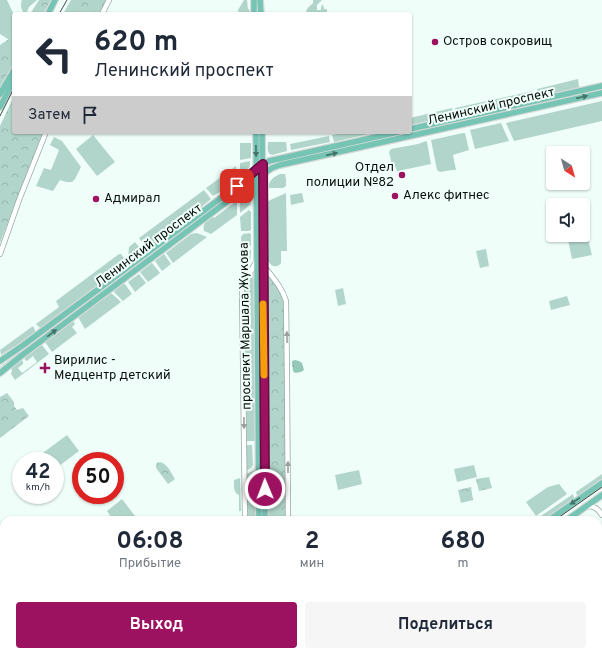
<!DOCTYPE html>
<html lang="ru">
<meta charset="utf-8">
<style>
:root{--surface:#fff;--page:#f6f6f7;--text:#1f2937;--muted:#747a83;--accent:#9d1260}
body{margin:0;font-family:Overpass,sans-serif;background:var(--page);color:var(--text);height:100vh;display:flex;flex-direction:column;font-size:15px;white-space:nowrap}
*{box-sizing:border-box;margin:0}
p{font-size:13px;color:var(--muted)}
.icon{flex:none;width:22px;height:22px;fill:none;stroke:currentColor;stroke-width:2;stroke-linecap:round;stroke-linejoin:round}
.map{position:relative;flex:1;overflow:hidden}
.sheet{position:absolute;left:0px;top:516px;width:602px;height:140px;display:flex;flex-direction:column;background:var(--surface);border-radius:12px 12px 0 0;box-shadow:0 1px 3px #0004}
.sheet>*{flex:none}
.top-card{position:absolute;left:12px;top:12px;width:400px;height:122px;border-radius:4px;box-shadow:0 1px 3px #0004;background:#fff;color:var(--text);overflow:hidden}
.needle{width:26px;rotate:143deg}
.fabs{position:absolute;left:546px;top:146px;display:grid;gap:8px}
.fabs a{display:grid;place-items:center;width:44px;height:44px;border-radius:4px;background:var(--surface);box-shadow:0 1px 3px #0004;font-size:20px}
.speed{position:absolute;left:12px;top:452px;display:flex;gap:8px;font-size:20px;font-weight:700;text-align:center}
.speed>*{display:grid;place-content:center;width:52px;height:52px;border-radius:50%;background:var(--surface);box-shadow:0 1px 3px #0004;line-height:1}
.speed small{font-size:10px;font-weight:400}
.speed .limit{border:6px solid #d22;background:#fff;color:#111}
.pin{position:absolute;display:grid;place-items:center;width:34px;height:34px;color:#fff;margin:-17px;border-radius:8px;box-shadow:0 2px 6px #0006}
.me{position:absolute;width:44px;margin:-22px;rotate:359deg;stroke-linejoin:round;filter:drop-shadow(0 0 3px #0008)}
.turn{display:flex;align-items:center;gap:14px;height:84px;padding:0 16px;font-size:18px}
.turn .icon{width:52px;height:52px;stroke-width:2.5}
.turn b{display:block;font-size:28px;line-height:34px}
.then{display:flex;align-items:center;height:38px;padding:0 16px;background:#0003;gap:8px;font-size:15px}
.eta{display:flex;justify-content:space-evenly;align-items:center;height:68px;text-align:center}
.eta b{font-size:24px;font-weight:700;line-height:28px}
.button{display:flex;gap:8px;margin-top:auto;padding:8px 16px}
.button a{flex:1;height:46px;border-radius:4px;background:var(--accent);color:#fff;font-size:16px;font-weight:700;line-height:46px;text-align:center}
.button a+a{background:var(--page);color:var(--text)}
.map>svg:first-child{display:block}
.green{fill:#b1d5ca}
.forest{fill:url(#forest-firs)}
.park{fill:url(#park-crowns)}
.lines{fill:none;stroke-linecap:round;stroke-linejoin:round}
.minor-casing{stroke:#94aaa3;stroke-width:6}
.major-casing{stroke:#d7d9d8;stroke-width:8}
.minor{stroke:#fff;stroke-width:4.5}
.major{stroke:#76c4b4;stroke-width:5.5}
.tram{stroke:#424c48;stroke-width:1}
.oneway{fill:#447369}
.oneway2{fill:#9c9f9e}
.route-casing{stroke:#660c3e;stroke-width:10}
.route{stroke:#9d1260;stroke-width:7}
.slow{stroke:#f59e0b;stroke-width:7}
.poi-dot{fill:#9d1260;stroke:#f0fefa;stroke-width:1.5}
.labels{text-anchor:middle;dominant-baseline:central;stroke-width:4;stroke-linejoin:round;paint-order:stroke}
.poi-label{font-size:13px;fill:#08100d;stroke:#f0fefa;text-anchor:start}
.street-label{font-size:13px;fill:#08100d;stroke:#f0fefa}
</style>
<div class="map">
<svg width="602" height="656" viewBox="0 0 602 656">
<defs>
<pattern id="forest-firs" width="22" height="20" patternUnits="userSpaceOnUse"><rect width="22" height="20" fill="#94c8b8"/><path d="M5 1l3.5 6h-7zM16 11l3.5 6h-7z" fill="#7eab9d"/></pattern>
<pattern id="park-crowns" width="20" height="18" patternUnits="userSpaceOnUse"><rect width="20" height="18" fill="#b1d5ca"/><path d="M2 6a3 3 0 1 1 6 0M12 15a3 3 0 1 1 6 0" fill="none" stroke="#97b6ac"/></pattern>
</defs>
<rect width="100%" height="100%" fill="#f0fefa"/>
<path class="green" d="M0,0h7l7,15v28l-14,-9z
M22,0h15l-8,7 -3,7h-1c-4,-4 -5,-9 -3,-14z
M244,0h3l1,9h1l1,5h-11l-1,-4z
M313,0h9l-5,5v5h4v-3l2,-3 1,5h3v5h-21c0,-6 3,-7 7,-11z
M578,79l1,7v2l-41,9 -1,-8z
M533,91l2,7 -78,17 -2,-7z
M602,101v20l-88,20 -8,-18z
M452,108l2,7 -44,10v-7z
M501,123l8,18 -34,8 -5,-19z
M348,132h29l-43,10 -2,-7z
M463,133h2l4,17 -16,5 3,15h-4l-12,2 -3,-2 -6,-30z
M93,135l22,27 -18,14 -21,-27z
M329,136l1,6 -39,8 -1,-6z
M54,137l8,4 19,26 -6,12 -3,3h-6l-6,-2 -7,11 -17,-5 8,-18 7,2 8,-20 -9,-5z
M426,141l1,1 4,22 -33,7h-1l-2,-5 -3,-1 -3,-13 2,-3 27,-5z
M268,142h18l1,9 -15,4c-6,-2 -4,-8 -4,-13z
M240,143h11v15l-11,2z
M250,161c1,8 -5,11 -10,16v-14z
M236,166v14l-9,6h-1l-3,3v1l-10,6 -7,-8z
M280,174h5l1,5v7l-3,2h-14c-1,-8 5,-11 11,-14z
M239,187l1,1 -105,79 -1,-1z
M204,190l7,9 -11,9 1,1 -54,40 -8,-11z
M286,193l1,58h-6v12c-5,7 -12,2 -14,-5l-1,-56z
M302,193l2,9 -13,3 -1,-10z
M247,194h2l2,3v7l-11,9c0,-10 -2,-13 7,-19z
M235,202l2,1v12l-26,19 -7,-3c-2,-8 3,-11 9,-15l1,2z
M249,210l2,2v18l-2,1h-8v-1l-1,-13z
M583,219l9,36 -20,4 -5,-24h16z
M197,233l10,4 -34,26 -7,-10 25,-19z
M243,234l6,-1 2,1v12l-10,1v-10z
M135,242l8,10 -10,8 -1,-1 -2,1 -2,-2 1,-11z
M486,249l3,17 -9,2 -4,-17z
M251,250c0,10 -2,18 -9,24h-1v-23z
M119,254h2l5,7 -2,3 -14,10 1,2 -70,52 -2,-1 -3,-3 23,-17 -3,-6z
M164,254l7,10 -9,7 -7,-10z
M152,263l8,10 -12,9 -8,-10z
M131,268l1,1 -132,99v-1z
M139,274l7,9 -11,9 -7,-10z
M253,275l1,1 1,165h-8l-2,-152c2,-5 3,-12 8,-14z
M123,284h2l7,10 -9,7 -9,-9 1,-2z
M343,288l3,16 -8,2 -3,-16z
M110,293h1l10,9 -36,27 -7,-12z
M567,296l3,9 -19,5 -2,-9z
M73,321l2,3 -3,3 5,6 -25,19 -7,-10v-1z
M33,326l2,4v2l-15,11 -19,12 -1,-5z
M40,345h2l7,9 -34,26 -4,-6 1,-4 -1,-2 9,-8 3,1v3l-5,4 4,5 15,-11 -4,-6 -6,5 -2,-1 -1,-3z
M67,435l12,16 -24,18v-8h-17l-2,-3z
M247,445h5l1,20 -2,3 -4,2z
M474,465l3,12 -20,5 -3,-13z
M255,470v50h-7l-1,-46z
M359,470l3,14 -24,6 -3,-15z
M602,474v6l-23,16h-2l-1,-4z
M240,478l1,33h-2v-16c-6,-2 -5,-9 -5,-15z
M559,484l8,10 -31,22 -10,-14 22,-15z
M573,494l1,4v2l-23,16 -1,-1 -7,4 -2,-3z
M122,499l16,21h-25l-6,-9z"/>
<path class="forest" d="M295,360l4,1 3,2 2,7 -3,2 -6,1 -2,-2 -1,-10z"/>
<path class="park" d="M39,0h12l-8,14h-13z
M71,0h35l-7,14h-36z
M14,34v31l-14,23v-43l9,-6z
M14,96v36h29l-43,111v-117z
M268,276h2l11,17 4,9 1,218h-18l-2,-211v-31z
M7,393l7,9v4l3,4 6,-2 6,8 -29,22v-41z
M160,462c8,2 11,11 15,17l-7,5 -12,-16v-3l1,-2z
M489,477l3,11 -13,3 -3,-12z
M471,487l2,13 -12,3 -3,-13z"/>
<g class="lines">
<defs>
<path id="minor" d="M102,14l7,-14
M0,254l19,-54 27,-68
M263,265c9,12 19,22 23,36l1,77 1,142
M587,506c8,0 11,3 15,9
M245,520l-3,-231 3,-8 11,-19
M247,652v4"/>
<path id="major" d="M254,0v14
M260,0l1,14
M48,14l7,-14
M0,94l14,-24
M0,107l14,-27
M410,129l192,-43
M256,132l3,388
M262,132l3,388
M0,361l22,-15 215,-160 26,-22 6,-3 9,-2 120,-27
M0,373l21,-17 204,-153 38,-29 9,-6 8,-3 322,-72
M549,520l53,-37
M567,520l35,-25
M260,652v4
M266,652v4
M355,656l5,-4
M373,656l5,-4"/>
</defs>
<use href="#minor" class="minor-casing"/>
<use href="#major" class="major-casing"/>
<use href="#minor" class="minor"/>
<use href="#major" class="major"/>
<path class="tram" d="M59,14l8,-14
M0,116l14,-28
M555,520l47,-33
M367,656h10
M431,656l6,-4"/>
</g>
<defs><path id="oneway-solid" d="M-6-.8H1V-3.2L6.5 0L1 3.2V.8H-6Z"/></defs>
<g class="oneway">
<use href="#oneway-solid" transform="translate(582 97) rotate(-13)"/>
<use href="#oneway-solid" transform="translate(256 151) rotate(89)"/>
<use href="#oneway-solid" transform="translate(332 154) rotate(-13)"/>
<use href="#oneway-solid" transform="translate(52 333) rotate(-37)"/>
<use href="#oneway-solid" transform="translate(575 501) rotate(145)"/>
</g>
<g class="oneway2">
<use href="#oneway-solid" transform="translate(287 337) rotate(-91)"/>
<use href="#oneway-solid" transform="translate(244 423) rotate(89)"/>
<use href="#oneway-solid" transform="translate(288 467) rotate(-90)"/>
</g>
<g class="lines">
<defs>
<path id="route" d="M237,186l26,-22 2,325"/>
</defs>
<use href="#route" class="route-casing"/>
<use href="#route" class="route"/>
<path class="slow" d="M263,304l1,71"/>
</g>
<g class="poi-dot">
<circle cx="435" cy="42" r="4"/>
<circle cx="402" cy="175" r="4"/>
<circle cx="395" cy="196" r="4"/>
<circle cx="96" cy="199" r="4"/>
<path d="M43 362h4v4h4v4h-4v4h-4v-4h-4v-4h4z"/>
</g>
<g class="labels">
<g class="poi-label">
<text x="443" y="42">Остров сокровищ</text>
<text x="394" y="168" text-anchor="end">Отдел<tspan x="394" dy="15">полиции №82</tspan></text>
<text x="403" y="196">Алекс фитнес</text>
<text x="104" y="199">Адмирал</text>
<text x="54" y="361">Вирилис -<tspan x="54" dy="15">Медцентр детский</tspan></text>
</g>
<g class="street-label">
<text transform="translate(491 107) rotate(-13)">Ленинский проспект</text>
<text transform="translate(149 246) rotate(-37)">Ленинский проспект</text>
<text transform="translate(246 326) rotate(-91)">проспект Маршала Жукова</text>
</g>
</g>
</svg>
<div class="fabs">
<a><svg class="needle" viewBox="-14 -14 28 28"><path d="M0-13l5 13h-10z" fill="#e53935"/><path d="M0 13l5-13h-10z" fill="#747a83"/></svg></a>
<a><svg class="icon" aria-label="sound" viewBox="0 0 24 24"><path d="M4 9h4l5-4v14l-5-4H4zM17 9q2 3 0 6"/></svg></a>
</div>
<div class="speed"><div>42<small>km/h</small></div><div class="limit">50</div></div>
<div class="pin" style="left:237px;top:186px;background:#d93025"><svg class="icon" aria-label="arrive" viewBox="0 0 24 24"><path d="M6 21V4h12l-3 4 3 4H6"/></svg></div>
<svg class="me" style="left:265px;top:489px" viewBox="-20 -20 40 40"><circle r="17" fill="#9d1260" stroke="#fff" stroke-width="3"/><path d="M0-11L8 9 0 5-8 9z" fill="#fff"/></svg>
<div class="top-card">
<div class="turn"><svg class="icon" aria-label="left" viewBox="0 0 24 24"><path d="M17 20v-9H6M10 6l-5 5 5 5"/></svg><div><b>620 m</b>Ленинский проспект</div></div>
<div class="then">Затем<svg class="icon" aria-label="arrive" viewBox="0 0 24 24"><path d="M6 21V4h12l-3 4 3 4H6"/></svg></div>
</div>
<section class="sheet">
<div class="eta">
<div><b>06:08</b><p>Прибытие</p></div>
<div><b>2</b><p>мин</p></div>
<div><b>680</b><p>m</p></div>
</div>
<div class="button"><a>Выход</a><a>Поделиться</a></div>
</section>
</div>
